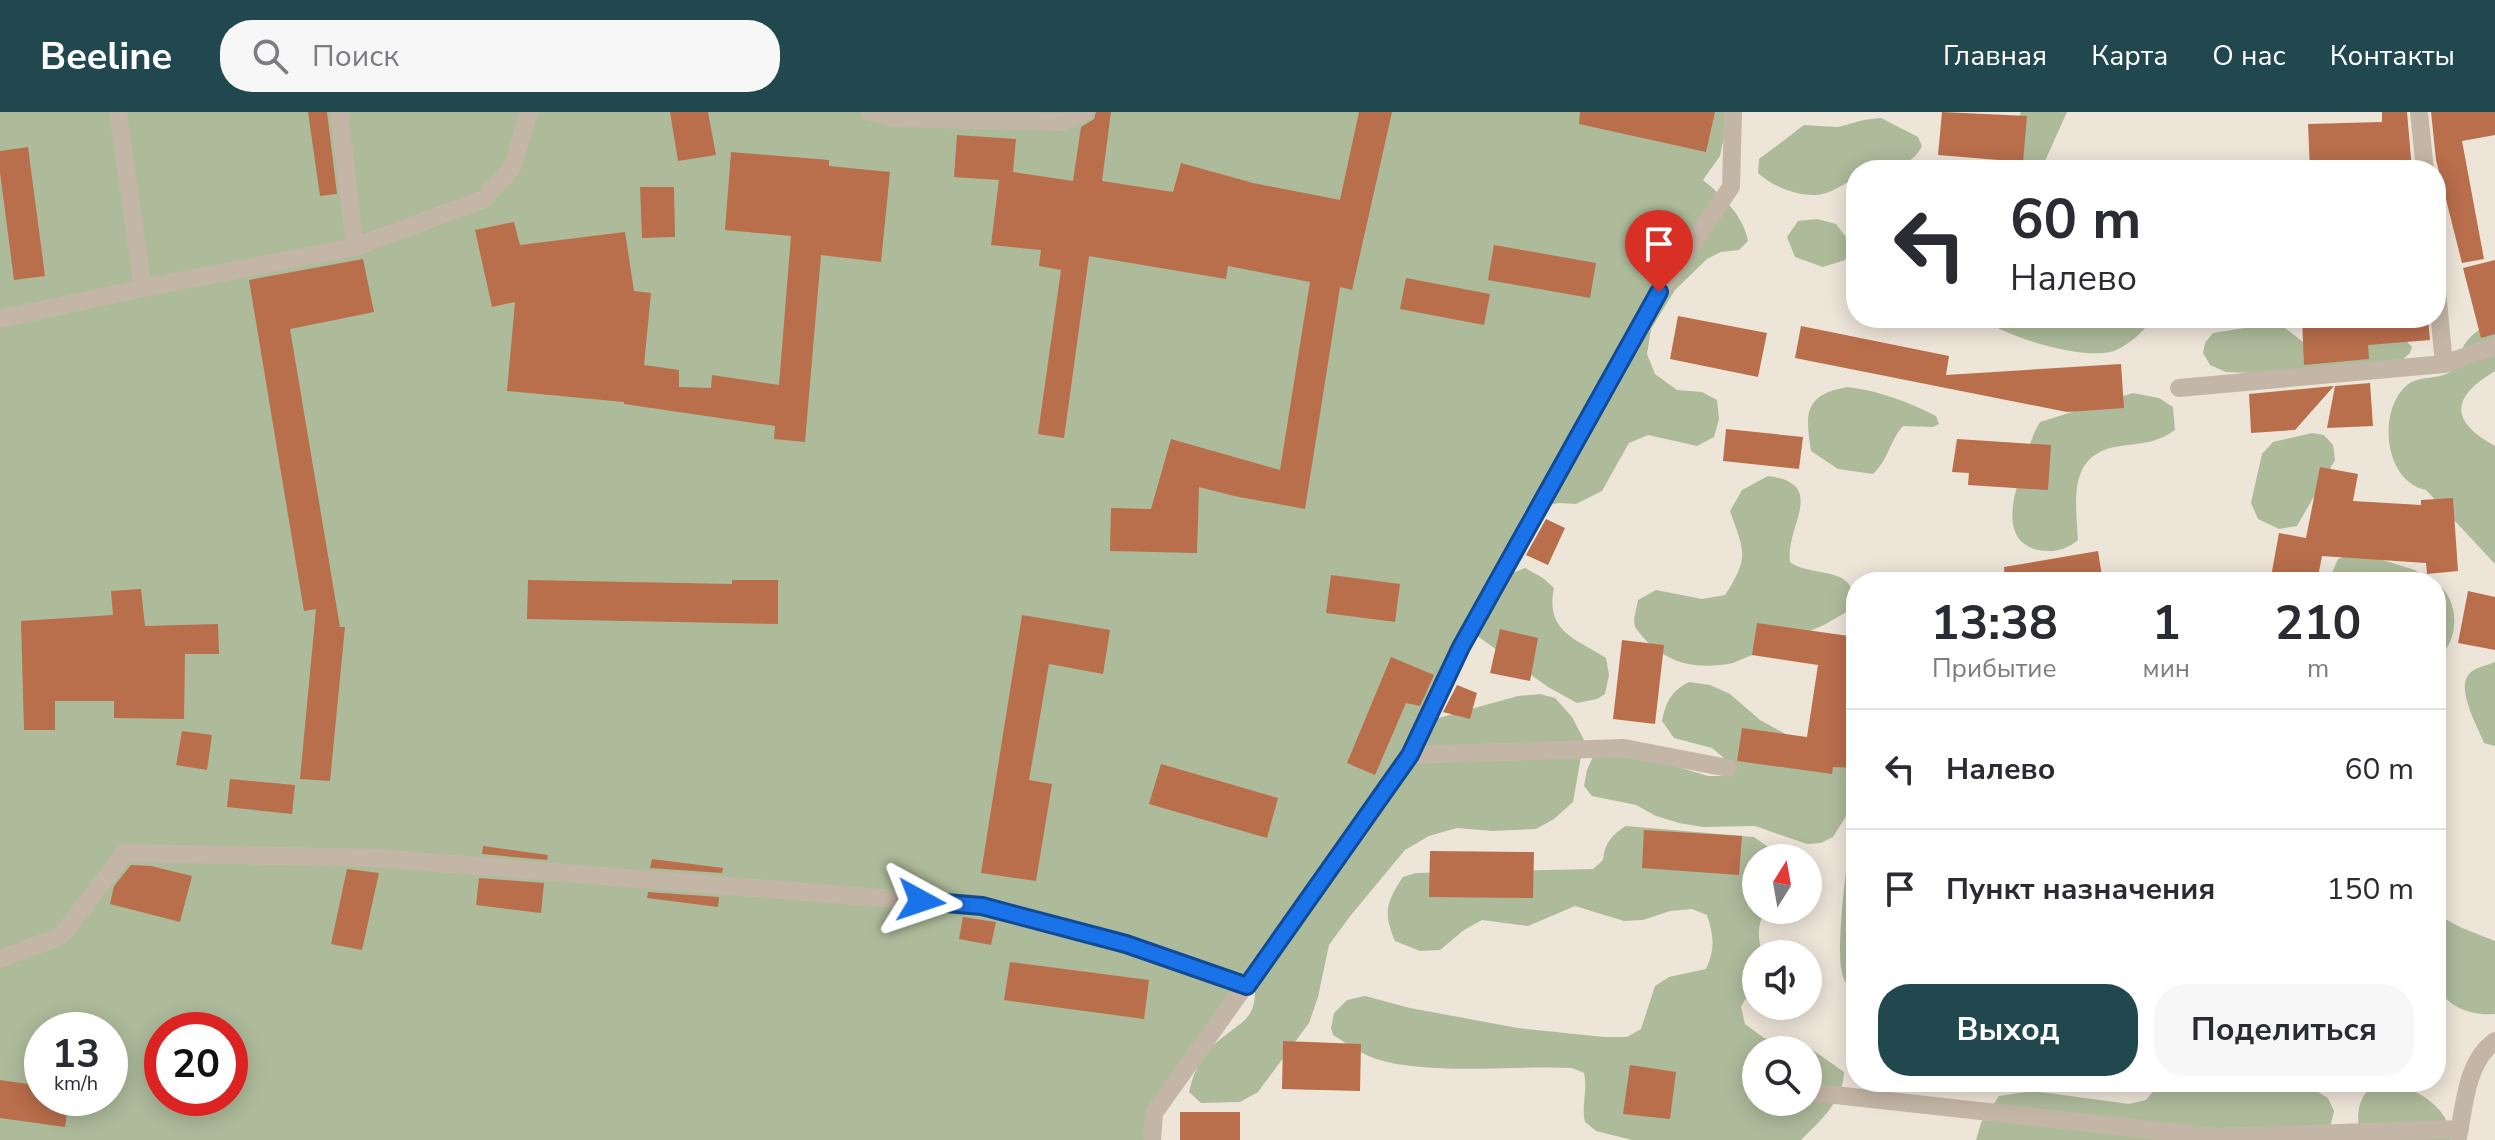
<!DOCTYPE html>
<html lang="ru">
<meta charset="utf-8">
<style>
:root{--surface:#fff;--page:#f7f7f7;--text:#2b2b33;--muted:#7c7c81;--line:#e1e1e2;--accent:#20484e}
body{margin:0;font-family:"Nunito Sans",sans-serif;background:var(--page);color:var(--text);height:100vh;display:flex;flex-direction:column;font-size:30px;white-space:nowrap}
*{box-sizing:border-box;margin:0}
p{font-size:26px;color:var(--muted)}
.icon{flex:none;width:44px;height:44px;fill:none;stroke:currentColor;stroke-width:2;stroke-linecap:round;stroke-linejoin:round}
.map{position:relative;flex:1;overflow:hidden}
.sheet{position:absolute;left:1846px;top:460px;width:600px;height:520px;display:flex;flex-direction:column;background:var(--surface);border-radius:32px;box-shadow:0 4px 20px #0003}
.sheet>*{flex:none}
.banner{position:absolute;left:1846px;top:48px;width:600px;height:168px;border-radius:32px;box-shadow:0 4px 20px #0003;background:#fff;color:var(--text);overflow:hidden}
.needle{width:52px;rotate:11deg}
.tools{position:absolute;left:1742px;top:732px;display:grid;gap:16px}
.tools a{display:grid;place-items:center;width:80px;height:80px;border-radius:50%;background:var(--surface);box-shadow:0 4px 20px #0003;font-size:40px}
.speed{position:absolute;left:24px;top:900px;display:flex;gap:16px;font-size:40px;font-weight:700;text-align:center}
.speed>*{display:grid;place-content:center;width:104px;height:104px;border-radius:50%;background:var(--surface);box-shadow:0 4px 20px #0003;line-height:1}
.speed small{font-size:20px;font-weight:400}
.speed .limit{border:12px solid #d22;background:#fff;color:#111}
.pin{position:absolute;display:grid;place-items:center;width:68px;height:68px;color:#fff;margin:-82px -34px;border-radius:50% 50% 50% 0;rotate:-45deg;box-shadow:0 0 8px #0007}
.pin .icon{rotate:45deg}
.me{position:absolute;width:88px;margin:-44px;rotate:95deg;stroke-linejoin:round;filter:drop-shadow(0 0 6px #0008)}
.turn{display:flex;align-items:center;gap:28px;height:168px;padding:0 32px;font-size:36px}
.turn .icon{width:104px;height:104px;stroke-width:2.5}
.turn b{display:block;font-size:56px;line-height:68px}
.eta{display:flex;justify-content:space-evenly;align-items:center;height:136px;text-align:center}
.eta b{font-size:48px;font-weight:700;line-height:56px}
.cta{display:flex;gap:16px;margin-top:auto;padding:16px 32px}
.cta a{flex:1;height:92px;border-radius:32px;background:var(--accent);color:#fff;font-size:32px;font-weight:700;line-height:92px;text-align:center}
.cta a+a{background:var(--page);color:var(--text)}
ul{padding:0;list-style:none}
li{display:flex;align-items:center;gap:24px;height:120px;padding:0 32px;border-top:2px solid var(--line)}
li div{flex:1}
li b{display:block;font-size:30px}
li em{font-style:normal}
header{display:flex;align-items:center;gap:48px;box-sizing:border-box;height:112px;padding:0 40px;background:var(--accent);color:#fff}
header strong{font-size:38px}
nav{display:flex;gap:44px;margin-inline-start:auto;font-size:28px}
.search{width:560px;height:72px;background:var(--page);display:flex;align-items:center;gap:20px;box-sizing:border-box;padding:0 28px;border-radius:32px;color:var(--muted);font-size:30px}
.map>svg:first-child{display:block}
.green{fill:#aebb9b;fill-rule:evenodd}
.building{fill:#b96e4c}
.lines{fill:none;stroke-linecap:round;stroke-linejoin:round}
.lane{stroke:#c4b6a6;stroke-width:18}
.route-casing{stroke:#114b97;stroke-width:20}
.route{stroke:#1a73e8;stroke-width:14}
</style>
<header>
<strong>Beeline</strong>
<div class="search"><svg class="icon" aria-label="search" viewBox="0 0 24 24"><circle cx="10" cy="10" r="6"/><path d="M15 15l6 6"/></svg>Поиск</div>
<nav><a>Главная</a><a>Карта</a><a>О нас</a><a>Контакты</a></nav>
</header>
<div class="map">
<svg width="2495" height="1028" viewBox="0 0 2495 1028">
<rect width="100%" height="100%" fill="#eee5d9"/>
<path class="green" d="M0,0h1729l-9,44 -17,24c19,15 41,37 45,61l-9,9 -18,2 -14,7 -32,31 -24,39 -4,25 8,20 22,16 25,2 15,8 2,19 -5,18 -17,9 -49,-11 -19,8 -27,48 -26,13 -17,-1 -33,6 -36,73 35,-14 18,10 11,10c-9,44 21,50 52,70l3,17 -4,19 -8,5 -20,4 -29,-16 -72,-52 -45,85 87,-24 22,-2 15,4 17,19 12,23 -11,62 -19,17 -18,10 -43,2 -36,-3 -28,8 -24,14 -54,65 -22,30 -11,52 -9,26 -51,69 -18,10 -39,1 -12,-11c5,-23 15,-41 34,-55 22,-17 33,-20 32,-51l-10,-9 -98,163h-1147zM42,918h68v68h-68zM162,918h68v68h-68z
M2021,0h46l-26,58h-46z
M1881,6l37,19 4,9c-11,24 -42,24 -66,24v7c-12,7 -25,17 -40,18 -20,1 -44,-9 -58,-22l1,-14 45,-34 34,2 26,-7z
M1817,107l19,5 16,21 -7,15 -22,7 -28,-10 -8,-20 11,-16z
M1981,206h170c-5,13 -24,28 -37,33 -30,10 -109,-14 -133,-33z
M2385,206l27,29 -2,6 -8,7 -150,13 -26,-1 -16,-7 -7,-12 2,-10 8,-10 32,-5 16,-7h15l36,28z
M2495,211v48c-44,26 -46,50 0,75v118l-69,-74c-41,-8 -49,-76 -21,-103 13,-13 33,-6 46,-16 7,-5 7,-15 11,-22 6,-13 20,-23 33,-26z
M1847,275c33,4 59,14 89,29l3,8 -6,3 -30,-1c-14,16 -14,33 -30,48l-35,-5 -27,-18c-6,-38 -7,-56 36,-64z
M2133,281l26,5 14,9 2,23c-15,11 -29,13 -47,15 -60,5 -53,48 -50,95 -12,10 -25,13 -40,10 -39,-9 -24,-55 -16,-81 5,-16 9,-32 18,-47z
M2312,321l12,2 9,10 2,15 -38,66 -18,3 -21,-10 -7,-16 11,-49 11,-12z
M1768,364c61,8 17,50 22,86 19,16 78,2 58,49l-24,14 -91,38c-41,8 -73,-1 -98,-36l-1,-8 4,-19 18,-10 46,9 23,-4c25,-38 19,-44 5,-84l12,-21z
M2357,440l58,18 19,12h-106l10,-23z
M2436,471c24,15 25,60 0,75z
M2495,550v84l-11,-3c-7,-18 -30,-57 -13,-71 6,-5 17,-7 24,-10z
M1689,570l21,3 20,9 30,26 86,47 7,9 2,14 -2,15 -20,32 -12,6 -14,1 -52,-18 -52,1 -24,-4 -23,-7 -20,-11 -44,-9 -8,-10 3,-16 8,-18 76,13 37,11h13l5,-8 -2,-10 -12,-10 -38,-10 -12,-17c4,-19 9,-30 27,-39z
M1856,708v174c-9,-7 -13,-14 -15,-26 -4,-23 6,-127 15,-148z
M1626,714l128,11 27,19 -25,2v52h9c-8,16 -7,27 -3,44h-6v37l-9,5 -6,11 4,17 19,14 46,10 34,24c-1,29 -23,48 -43,68h-169l-36,-9 -11,-9c-4,-18 3,-30 -1,-49l-12,-5c-59,-3 -140,8 -196,-9 -15,-5 -30,-16 -43,-24l-2,-7 3,-15 13,-13 18,-4 45,12 108,20 86,9h23l14,-8 14,-43 14,-9 37,-8c9,-19 8,-33 1,-54l-15,-6 -22,2 -27,9 -19,1 -49,-15 -47,20 -46,-6 -18,10 -24,20 -20,1 -25,-10c-12,-28 -9,-39 8,-64l13,-4 177,-4 10,-9c1,-17 10,-26 23,-34zM1756,938h52v52h-52z
M2436,802l24,13 35,14v73c-23,2 -50,-7 -58,-30 -5,-11 -1,-56 -1,-70z
M2167,970l136,1 25,15 6,13 -7,29h-351l5,-17 18,-27 34,-5 96,13 17,-4 13,-16z
M2378,970c32,1 72,23 74,58h-92c-3,-24 -5,-43 18,-58z"/>
<path class="building" d="M308,0h19l10,82 -17,2z
M670,0h38l8,43 -38,6z
M1096,0h15l-9,69 71,11 8,-29 72,20 87,17 19,-88h33l-40,178 -12,-3 -35,222 -71,-13 -35,-9 -2,66 -87,-2 1,-43 40,1 20,-70 109,31 30,-188 -82,-16 -2,13 -137,-23 -25,182 -26,-4 23,-164 -22,-4 2,-16 -50,-5 8,-65 -45,-3 3,-42 59,4 -3,33 60,9 8,-54 13,-8z
M1580,0h135l-9,40 -127,-28z
M1942,0l85,4 -4,46 -85,-7z
M2382,0h25l5,58h-102l-2,-46 74,-2z
M2431,0h64v23l-33,6 22,118 -22,4 -26,-103z
M28,35l17,129 -31,4 -14,-108v-21z
M731,40l98,8v6l61,6 -9,90 -60,-7 -16,187 -31,-3 1,-13 -151,-22v-2l-117,-11 8,-89 -23,5 -17,-77 39,-8 6,23 105,-13 9,59 17,2 -7,72 35,5v17l32,1 1,-13 67,10 12,-149 -66,-6z
M640,75h34l1,50 -33,1z
M1494,133l102,18 -6,35 -102,-18z
M363,147l11,53 -84,17 50,298h5l-15,154 -30,-2 16,-170 -12,2 -55,-331z
M2495,148v74l-14,4 -18,-70z
M1406,166l84,16 -6,31 -84,-16z
M1678,204l89,17 -9,44 -88,-18z
M2302,206h126l2,22 -62,5 1,14 -65,6z
M1801,214l148,30 -3,19 175,-11 3,44 -57,4 -272,-54z
M2370,271l3,43 -46,2 8,-42z
M2334,274l-39,44 -44,3 -2,-39z
M1726,317l77,8 -4,32 -76,-8z
M1957,327l94,6 -3,45 -80,-5 1,-12 -17,-1z
M2320,355l38,7 -5,27 68,4v-5l32,-2 5,73 -31,3 -1,-11 -104,-7 -5,26h-47l9,-49 27,5z
M1546,407l19,9 -17,37 -22,-10z
M2098,439l5,31h-98l-1,-15z
M1331,463l69,9 -5,38 -69,-9z
M528,468l204,4v-4h46v44l-251,-5z
M141,477l4,37 73,-2 1,30h-34l-1,65 -70,-1v-17h-59v29h-31l-3,-109 92,-6 -2,-24z
M2468,479l27,6v53l-37,-7z
M1022,503l88,15 -7,44 -54,-10 -20,116 23,4 -16,97 -55,-8z
M1757,511l99,14v131l-23,-1 -1,7 -95,-13 5,-33 65,9 11,-72 -66,-10z
M1500,517l38,9 -8,43 -40,-8z
M1622,528l42,5 -9,79 -42,-5z
M1391,545l43,18 -14,31 -14,-3 -31,72 -28,-12z
M1457,573l20,8 -7,26 -27,-7z
M182,619l30,4 -5,35 -31,-5z
M1161,652l117,34 -11,40 -118,-34z
M230,667l65,6 -3,29 -65,-7z
M1644,718l98,6 -3,39 -97,-7z
M483,734l65,9 -1,5 -65,-6z
M1430,739l104,1 -1,46 -104,-1z
M652,747l71,9 -1,5 -72,-5z
M131,753l20,1 41,10 -12,46 -70,-18 4,-18z
M347,757l32,4 -17,77 -31,-6z
M479,766l65,5 -3,30 -65,-8z
M648,780l71,5 -1,10 -71,-9z
M963,805l33,5 -5,23 -32,-6z
M1010,850l139,18 -5,39 -140,-19z
M1283,929l78,3 -1,47 -78,-2z
M1630,953l46,7 -6,47 -47,-5z
M0,968l42,6v12h27l-4,29 -65,-9z
M1180,1000h60v28h-60z"/>
<g class="lines">
<path class="lane" d="M118,0l25,176
M339,0l16,135
M869,0l25,6 170,4 20,-10
M2419,0l6,58
M0,207l143,-31 212,-41 129,-48 28,-31 17,-56
M2444,252l51,-18
M2179,276l265,-24 -8,-84
M1410,643l214,-7 104,20
M0,847l61,-23 64,-83 251,5 606,48 144,38 121,42
M1808,980l407,45 245,-8
M2458,1025c7,-33 8,-75 37,-96
M1152,1028l2,-27 256,-358 51,-108 198,-355 72,-105 2,-75"/>
</g>
<g class="lines">
<defs>
<path id="route" d="M921,789l61,5 144,38 121,42 163,-231 51,-108 198,-355"/>
</defs>
<use href="#route" class="route-casing"/>
<use href="#route" class="route"/>
</g>
</svg>
<div class="tools">
<a><svg class="needle" viewBox="-14 -14 28 28"><path d="M0-13l5 13h-10z" fill="#e53935"/><path d="M0 13l5-13h-10z" fill="#7c7c81"/></svg></a>
<a><svg class="icon" aria-label="sound" viewBox="0 0 24 24"><path d="M4 9h4l5-4v14l-5-4H4zM17 9q2 3 0 6"/></svg></a>
<a><svg class="icon" aria-label="search" viewBox="0 0 24 24"><circle cx="10" cy="10" r="6"/><path d="M15 15l6 6"/></svg></a>
</div>
<div class="speed"><div>13<small>km/h</small></div><div class="limit">20</div></div>
<div class="pin" style="left:1659px;top:180px;background:#d93025"><svg class="icon" aria-label="arrive" viewBox="0 0 24 24"><path d="M6 21V4h12l-3 4 3 4H6"/></svg></div>
<svg class="me" style="left:921px;top:789px" viewBox="-20 -20 40 40"><path d="M0-17L14 15 0 8-14 15z" fill="#1a73e8" stroke="#fff" stroke-width="4"/></svg>
<div class="banner">
<div class="turn"><svg class="icon" aria-label="left" viewBox="0 0 24 24"><path d="M17 20v-9H6M10 6l-5 5 5 5"/></svg><div><b>60 m</b>Налево</div></div>
</div>
<section class="sheet">
<div class="eta">
<div><b>13:38</b><p>Прибытие</p></div>
<div><b>1</b><p>мин</p></div>
<div><b>210</b><p>m</p></div>
</div>
<ul>
<li><svg class="icon" aria-label="left" viewBox="0 0 24 24"><path d="M17 20v-9H6M10 6l-5 5 5 5"/></svg><div><b>Налево</b></div><em>60 m</em></li>
<li><svg class="icon" aria-label="arrive" viewBox="0 0 24 24"><path d="M6 21V4h12l-3 4 3 4H6"/></svg><div><b>Пункт назначения</b></div><em>150 m</em></li>
</ul>
<div class="cta"><a>Выход</a><a>Поделиться</a></div>
</section>
</div>
